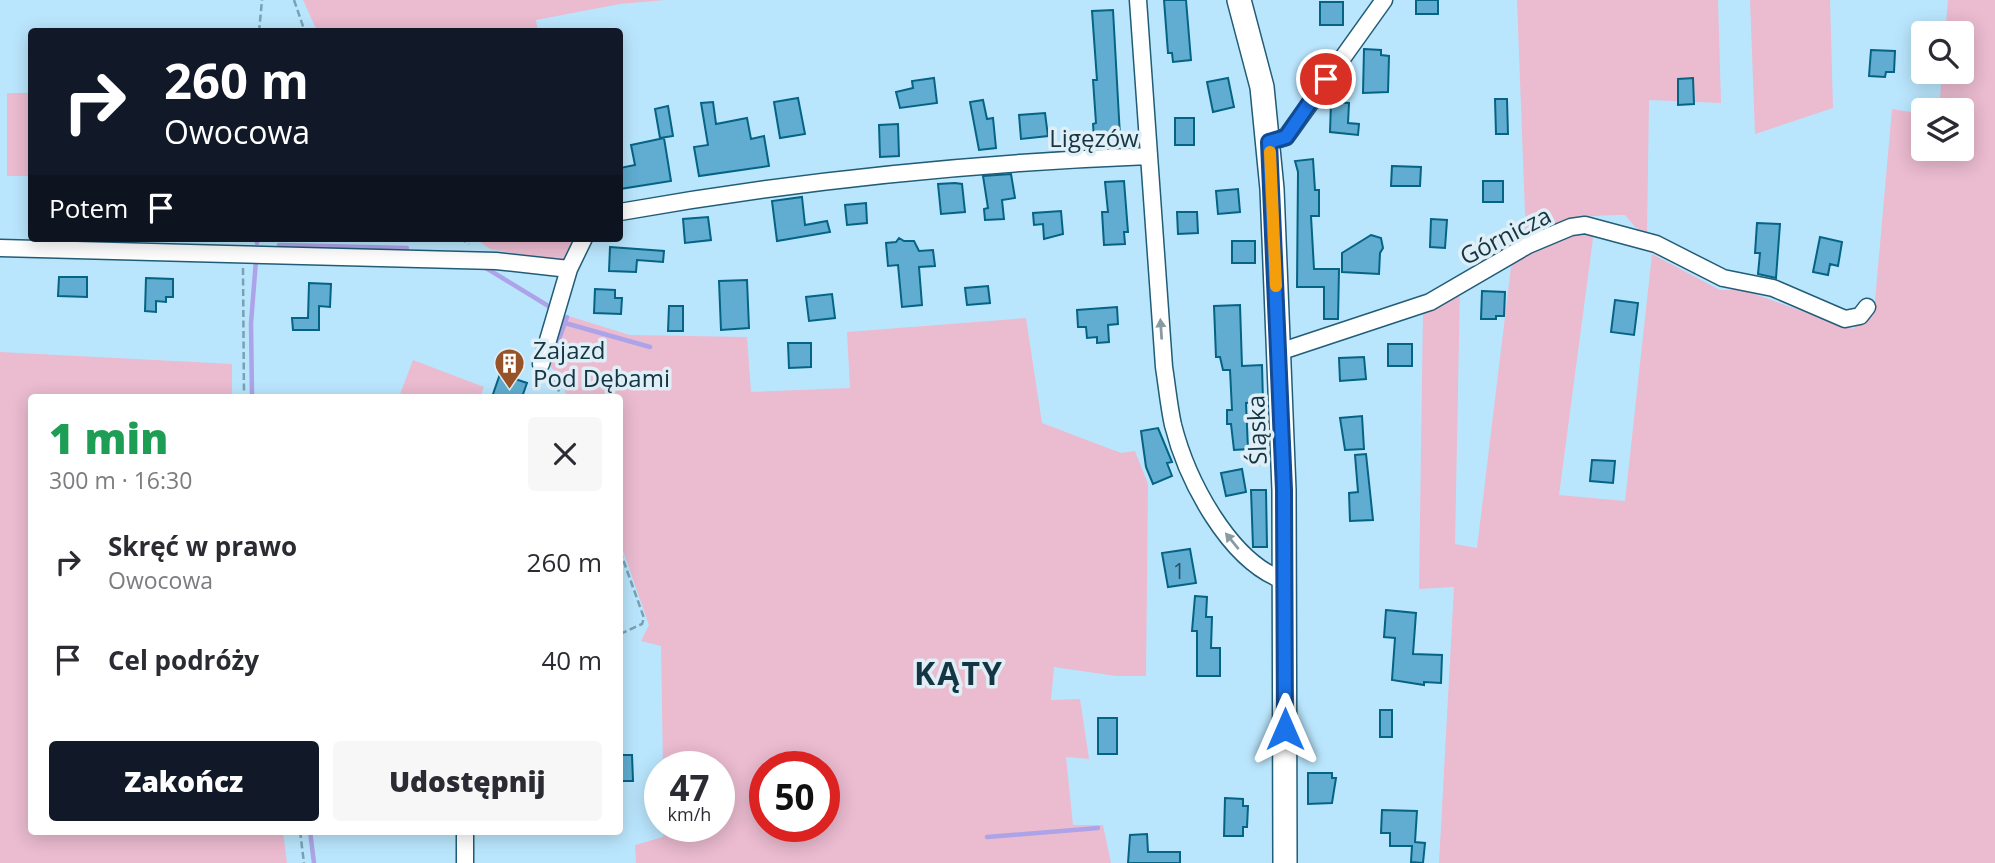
<!DOCTYPE html>
<html lang="pl">
<meta charset="utf-8">
<style>
:root{--surface:#fff;--page:#f7f7f7;--text:#2b2b33;--muted:#7c7c81;--accent:#111827}
body{margin:0;font-family:"Open Sans",sans-serif;background:var(--page);color:var(--text);height:100vh;display:flex;flex-direction:column;font-size:26px;white-space:nowrap}
*{box-sizing:border-box;margin:0}
p{font-size:23px;color:var(--muted)}
.icon{flex:none;width:38px;height:38px;fill:none;stroke:currentColor;stroke-width:2;stroke-linecap:round;stroke-linejoin:round}
.map{position:relative;flex:1;overflow:hidden}
.sheet{position:absolute;left:28px;top:394px;width:595px;height:441px;display:flex;flex-direction:column;background:var(--surface);border-radius:7px;box-shadow:0 4px 18px #0003}
.sheet>*{flex:none}
.guide{position:absolute;left:28px;top:28px;width:595px;height:214px;border-radius:7px;box-shadow:0 4px 18px #0003;background:#111827;color:#fff;overflow:hidden}
.tools{position:absolute;left:1911px;top:21px;display:grid;gap:14px}
.tools a{display:grid;place-items:center;width:63px;height:63px;border-radius:7px;background:var(--surface);box-shadow:0 4px 18px #0003;font-size:35px}
.speed{position:absolute;left:644px;top:751px;display:flex;gap:14px;font-size:35px;font-weight:700;text-align:center}
.speed>*{display:grid;place-content:center;width:91px;height:91px;border-radius:50%;background:var(--surface);box-shadow:0 4px 18px #0003;line-height:1}
.speed small{font-size:18px;font-weight:400}
.speed .limit{border:10px solid #d22;background:#fff;color:#111}
.pin{position:absolute;display:grid;place-items:center;width:60px;height:60px;color:#fff;margin:-30px;border:4px solid #fff;border-radius:50%;box-shadow:0 2px 7px #0007}
.me{position:absolute;width:77px;margin:-38px;rotate:0deg;stroke-linejoin:round;filter:drop-shadow(0 0 5px #0008)}
.turn{display:flex;align-items:center;gap:24px;height:147px;padding:0 21px;font-size:32px}
.turn .icon{width:91px;height:91px;stroke-width:2.5}
.turn b{display:block;font-size:49px;line-height:60px}
.then{display:flex;align-items:center;height:66px;padding:0 21px;background:#0003;gap:14px;font-size:26px}
.round{display:grid;place-items:center;flex:none;width:74px;height:74px;border-radius:7px;background:var(--page)}
.head{display:flex;align-items:center;justify-content:space-between;height:119px;padding:0 21px}
h1{font-size:42px;font-weight:800;line-height:52px;color:#1e9e55}
.primary-button{display:flex;gap:14px;margin-top:auto;padding:14px 21px}
.primary-button a{flex:1;height:80px;border-radius:7px;background:var(--accent);color:#fff;font-size:28px;font-weight:800;line-height:80px;text-align:center}
.primary-button a+a{background:var(--page);color:var(--text)}
ul{padding:0;list-style:none}
li{display:flex;align-items:center;gap:21px;height:98px;padding:0 21px}
li div{flex:1}
li b{display:block;font-size:26px}
li em{font-style:normal}
.map>svg:first-child{display:block}
.green{fill:#ebbbd0;fill-rule:evenodd}
.lines{fill:none;stroke-linecap:round;stroke-linejoin:round}
.stream{stroke:#ada3e8;stroke-width:4.5}
.building{fill:#60add1;stroke:#056384;stroke-width:2}
.street-casing{stroke:#215d77;stroke-width:19}
.secondary-casing{stroke:#215d77;stroke-width:26}
.path{stroke:#79a1b4;stroke-width:2.5;stroke-dasharray:7 3.5;stroke-linecap:butt}
.street{stroke:#fff;stroke-width:16}
.secondary{stroke:#fff;stroke-width:23}
.oneway{fill:#8a9aa2}
.route-casing{stroke:#114b97;stroke-width:18}
.route{stroke:#1a73e8;stroke-width:12}
.slow{stroke:#f59e0b;stroke-width:12}
.labels{text-anchor:middle;dominant-baseline:central;stroke-width:7;stroke-linejoin:round;paint-order:stroke}
.number-label{font-size:21px;fill:#275367}
.street-label{font-size:24px;fill:#143544;stroke:#e0eef6}
.poi-label{font-size:24px;fill:#143544;stroke:#e0eef6;text-anchor:start}
.district-label{font-size:32px;font-weight:bold;letter-spacing:2px;fill:#143544;stroke:#e0eef6}
</style>
<div class="map">
<svg width="1995" height="863" viewBox="0 0 1995 863">
<rect width="100%" height="100%" fill="#bae6fd"/>
<path class="green" d="M303,0h362l-45,4 -84,16 2,12 -221,-1z
M1517,0h201l3,103 -72,-3 -2,133 -12,-6 -10,-12c-48,0 -56,4 -99,25z
M1750,0h80l3,108 -78,26z
M1948,0h47v863h-556l15,-276 -35,2 4,-278 37,-23 -5,256 22,4 35,-289 57,-26 25,-2 -35,264 66,6 27,-247 68,36h23l110,39 17,-16 5,-12 17,-192 31,5v35h39v-39h-23l3,-38h20v-39h-17z
M7,93h24v83h-24z
M475,238h102l-13,24 -74,-13z
M562,314l68,21 117,2 4,55 99,-4 -3,-56 179,-14 16,105 79,30 14,-2 13,33 -2,192h-30l-62,-9 -3,33 29,-1 9,60 -23,-2 7,68h30l8,38h-475l-1,-18 28,-8 1,-11h55v-60h-56l-2,-120 -20,-5 8,-16 -29,-83v-145h-53l-7,-19 -13,-16zM765,766h59v60h-59z
M0,352l232,12v33h-200v434h251l4,32h-287z
M413,360l71,27 -4,10h-81z"/>
<g class="lines">
<path class="stream" d="M257,243v-5
M279,245l128,3
M486,268l64,39
M565,323l85,24
M551,361l16,-44
M252,397l-1,-74 5,-63
M310,831l4,32
M987,837l111,-9"/>
</g>
<path class="building" d="M1164,0h22l5,60 -18,2 -1,-9h-4z
M1416,0h22v14h-22z
M1320,2h23v23h-23z
M1113,10l7,126 -26,2 -1,-14 3,-1 -3,-43h4l-5,-69z
M1364,49l17,1v5l8,1 -1,36 -25,1z
M1871,50l24,1 -1,21h-8l-1,5 -16,-1z
M934,78l3,25 -37,5 -4,-16 17,-4 -1,-7z
M1228,78l6,29 -21,5 -6,-30z
M1693,78l1,26 -16,1v-26z
M798,98l7,36 -25,4 -6,-36z
M1495,99h12l1,35h-12z
M983,100l4,19 6,-1 3,30 -17,2 -9,-48z
M713,102l3,22 31,-6 4,21 13,-3 5,30 -70,10 -5,-29 14,-2 -7,-42z
M1331,102l18,1 -1,20 11,1 -1,11 -28,-3z
M668,106l5,30 -13,2 -5,-29z
M1045,113l3,23 -27,3 -2,-24z
M1175,118h19v27h-19z
M898,124l1,32 -19,1 -1,-32z
M664,138l7,43 -51,8v-21l15,-3 -4,-20z
M1313,159l2,31h4v26h-8l3,53h25l-1,50h-14v-32h-27l1,-115 -3,-11z
M1392,166l29,1 -1,19h-29z
M1011,174l4,24 -13,2 2,19 -19,1 -1,-11 4,-1 -5,-32z
M1124,181l4,51h-4l1,12 -21,1 -2,-33h6l-3,-30z
M1483,181h20v21h-20z
M955,183l7,1 3,28 -24,2 -3,-30z
M1238,189l2,23 -22,2 -2,-23z
M802,197l3,28 22,-4 3,11 -53,9 -5,-40z
M866,203l1,20 -20,2 -2,-20z
M1061,211l2,23 -19,5 -1,-15 -9,1 -1,-12z
M1177,212h20l1,21 -20,1z
M708,217l3,23 -26,3 -2,-24z
M1431,219l16,1 -2,28 -15,-1z
M1757,223l23,1 -4,54 -18,-4 2,-21h-5z
M1371,235l10,3 2,10 -3,5 -1,21 -37,-2v-19z
M1820,237l22,5 -4,24 -8,-2 -2,11 -15,-3z
M899,238l5,3h10l5,10 14,-1 2,16 -16,1 3,38 -20,2 -4,-42 -10,1 -2,-23 10,-1z
M1232,241h23v22h-23z
M610,247l54,4 -1,11 -26,-2 -1,12 -27,-1z
M59,277h28v20l-29,-1z
M146,278l27,1v18h-7v5l-10,-1v11l-11,-1z
M747,280l2,48 -28,2 -2,-49z
M309,283l22,1 -1,23 -11,-1v24h-26l-1,-12h16z
M988,286l2,17 -23,2 -2,-17z
M595,289l20,1v8h7l-1,16 -27,-1z
M1482,291l23,1 -1,24h-8v3h-15z
M832,294l3,24 -26,3 -3,-24z
M1615,300l23,3 -4,32 -23,-3z
M1240,305l2,61 20,-1 1,37 -17,1 2,46 -14,1 -3,-26h-4v-14h5l-2,-40h-7l-3,-13h-4l-2,-51z
M669,306h14v25h-15z
M1117,307l1,17 -10,1 1,17 -12,1v-6l-10,1 -1,-11h-8l-1,-17z
M788,343h23v24l-22,1z
M1388,344h24v22h-24z
M1364,357l2,22 -26,2 -1,-23z
M500,374l27,9 -5,14h-30z
M1362,416l2,33 -19,1 -5,-32z
M1158,428l14,34 -5,1 5,13 -19,8 -7,-17 -5,-36z
M1366,454l7,66 -23,1 -1,-28 9,-1 -3,-37z
M1592,460l23,1 -2,22 -23,-2z
M1242,469l4,23 -20,4 -5,-23z
M1251,490h15l1,57h-14z
M1190,549l6,34 -28,4 -6,-34z
M1195,596l12,1 -1,20h6l-1,31h9v28h-23v-45h-5z
M1386,610l30,3 -3,41 29,1 -1,28 -17,-1v3l-32,-5 3,-42 -11,-1z
M1380,710h12v27h-12z
M1098,718h19v36h-19z
M620,755h12l1,26h-13z
M1308,773h24v5h4l-4,25 -24,1z
M1225,798l18,1v7h5l-1,21h-4v9h-19z
M1382,810l35,1 -2,31 10,1 -2,20 -12,-1 1,-16h-22v-13h-9z
M1147,834l1,18h32v11h-52l2,-28z"/>
<g class="lines">
<defs>
<path id="street" d="M1138,0l26,367c3,19 5,40 9,58 14,55 56,137 112,156
M1269,142l17,-5 98,-137
M620,212c175,-31 350,-49 529,-56
M0,248l496,13 73,8
M1279,352l151,-50 98,-57 43,-18 14,-2 71,19 67,34 50,10 72,31 15,-3 7,-9
M541,364l28,-95 15,-31
M465,831v32"/>
<path id="secondary" d="M1239,0l23,87 10,102 12,301 1,373"/>
</defs>
<use href="#street" class="street-casing"/>
<use href="#secondary" class="secondary-casing"/>
<path class="path" d="M294,0l11,32
M259,32l3,-32
M460,238l9,6
M243,268l1,129
M551,376l11,21
M620,551l24,67 -2,6 -22,10
M300,831l4,32"/>
<use href="#street" class="street"/>
<use href="#secondary" class="secondary"/>
</g>
<defs><path id="oneway-solid" d="M-6-.8H1V-3.2L6.5 0L1 3.2V.8H-6Z" transform="scale(1.75)"/></defs>
<g class="oneway">
<use href="#oneway-solid" transform="translate(1161 329) rotate(-94)"/>
<use href="#oneway-solid" transform="translate(1232 541) rotate(-129)"/>
</g>
<g class="lines">
<defs>
<path id="route" d="M1285,729l-1,-239 -15,-348 17,-5 40,-58"/>
</defs>
<use href="#route" class="route-casing"/>
<use href="#route" class="route"/>
<path class="slow" d="M1270,152l6,134"/>
</g>
<defs>
<symbol id="building-pin" viewBox="-11 -11 22 30"><path d="M0 17L-7.5 6A9.5 9.5 0 1 1 7.5 6Z" fill="#975227" stroke="#e0eef6"/><path d="M-4-6H4V6H1V3H-1V6H-4ZM-2.5-4.3h1.7v1.8h-1.7ZM.8-4.3h1.7v1.8H.8ZM-2.5-1h1.7V.8h-1.7ZM.8-1h1.7V.8H.8Z" fill="#fff"/></symbol>
</defs>
<g fill-rule="evenodd">
<use href="#building-pin" x="492" y="346" width="35" height="47"/>
</g>
<g class="labels">
<g class="number-label">
<text x="1179" y="571">1</text>
</g>
<g class="street-label">
<text x="1094" y="137">Ligęzów</text>
<text transform="translate(1505 235) rotate(-27)">Górnicza</text>
<text transform="translate(1256 430) rotate(-92)">Śląska</text>
</g>
<g class="poi-label">
<text x="533" y="349">Zajazd<tspan x="533" dy="28">Pod Dębami</tspan></text>
</g>
<g class="district-label">
<text x="959" y="672">KĄTY</text>
</g>
</g>
</svg>
<div class="tools">
<a><svg class="icon" aria-label="search" viewBox="0 0 24 24"><circle cx="10" cy="10" r="6"/><path d="M15 15l6 6"/></svg></a>
<a><svg class="icon" aria-label="layers" viewBox="0 0 24 24"><path d="M12 4l9 5-9 5-9-5zM3 14l9 5 9-5"/></svg></a>
</div>
<div class="speed"><div>47<small>km/h</small></div><div class="limit">50</div></div>
<div class="pin" style="left:1326px;top:79px;background:#d93025"><svg class="icon" aria-label="arrive" viewBox="0 0 24 24"><path d="M6 21V4h12l-3 4 3 4H6"/></svg></div>
<svg class="me" style="left:1285px;top:729px" viewBox="-20 -20 40 40"><path d="M0-17L14 15 0 8-14 15z" fill="#1a73e8" stroke="#fff" stroke-width="4"/></svg>
<div class="guide">
<div class="turn"><svg class="icon" aria-label="right" viewBox="0 0 24 24"><path d="M7 20v-9h11M14 6l5 5-5 5"/></svg><div><b>260 m</b>Owocowa</div></div>
<div class="then">Potem<svg class="icon" aria-label="arrive" viewBox="0 0 24 24"><path d="M6 21V4h12l-3 4 3 4H6"/></svg></div>
</div>
<section class="sheet">
<div class="head"><div><h1>1 min</h1><p>300 m · 16:30</p></div><a class="round"><svg class="icon" aria-label="close" viewBox="0 0 24 24"><path d="M6 6l12 12M18 6L6 18"/></svg></a></div>
<ul>
<li><svg class="icon" aria-label="right" viewBox="0 0 24 24"><path d="M7 20v-9h11M14 6l5 5-5 5"/></svg><div><b>Skręć w prawo</b><p>Owocowa</p></div><em>260 m</em></li>
<li><svg class="icon" aria-label="arrive" viewBox="0 0 24 24"><path d="M6 21V4h12l-3 4 3 4H6"/></svg><div><b>Cel podróży</b></div><em>40 m</em></li>
</ul>
<div class="primary-button"><a>Zakończ</a><a>Udostępnij</a></div>
</section>
</div>
